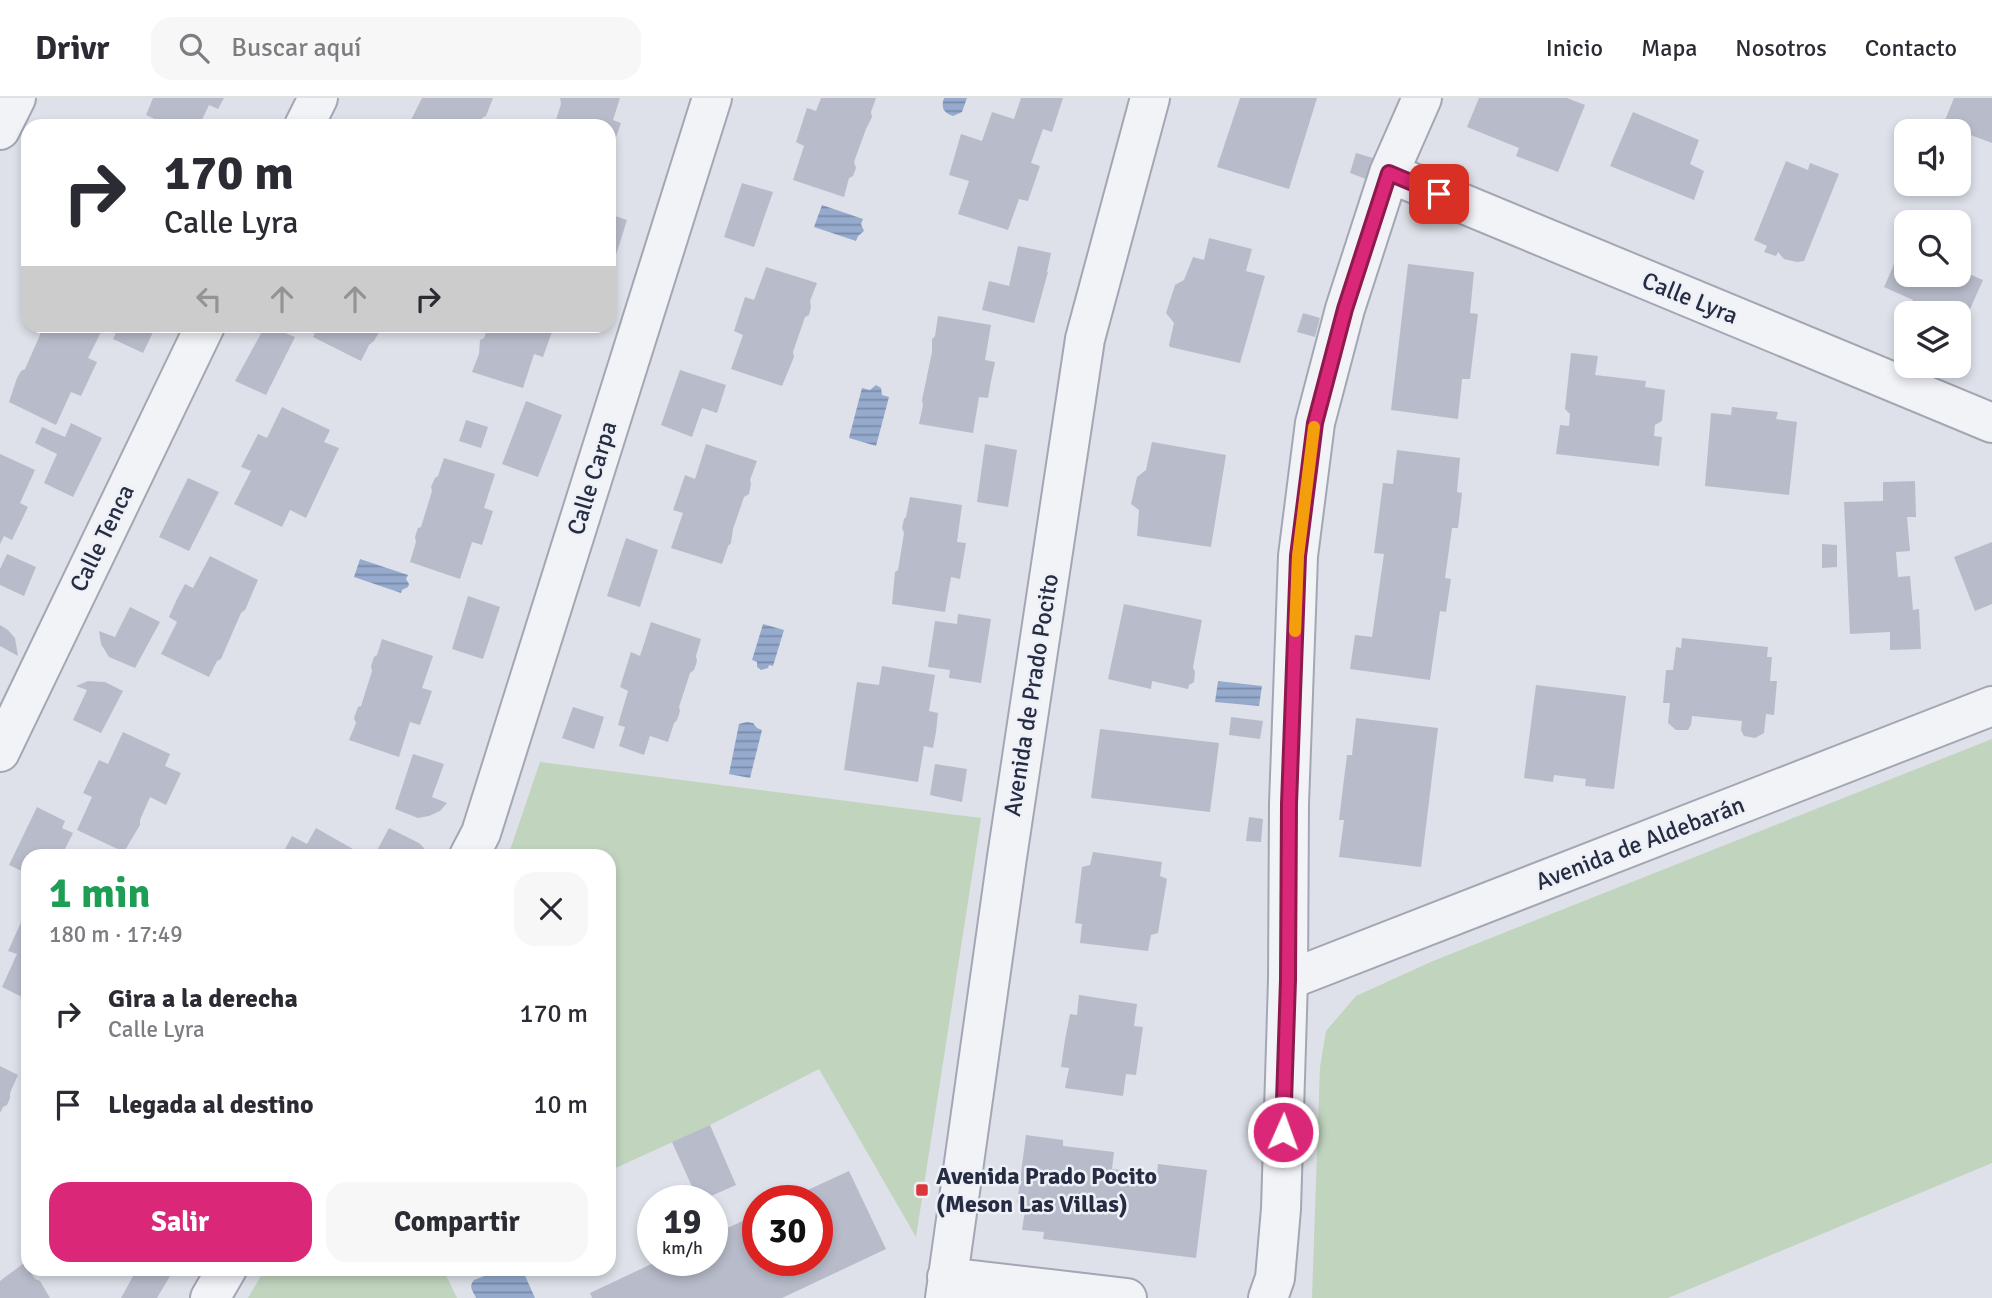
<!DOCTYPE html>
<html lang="es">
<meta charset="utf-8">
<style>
:root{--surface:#fff;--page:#f7f7f7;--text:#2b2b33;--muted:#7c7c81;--line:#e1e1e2;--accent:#db2777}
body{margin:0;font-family:Signika,sans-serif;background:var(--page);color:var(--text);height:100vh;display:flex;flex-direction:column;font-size:26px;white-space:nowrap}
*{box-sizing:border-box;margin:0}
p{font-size:23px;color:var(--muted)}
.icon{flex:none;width:38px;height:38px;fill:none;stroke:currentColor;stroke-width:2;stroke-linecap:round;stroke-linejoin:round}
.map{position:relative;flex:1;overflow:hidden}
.drawer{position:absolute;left:21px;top:751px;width:595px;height:427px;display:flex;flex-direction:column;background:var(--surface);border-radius:21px;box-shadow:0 4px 10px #0003}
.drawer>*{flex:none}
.guide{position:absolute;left:21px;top:21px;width:595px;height:214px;border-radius:21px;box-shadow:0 4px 10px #0003;background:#fff;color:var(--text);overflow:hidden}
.controls{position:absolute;left:1894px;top:21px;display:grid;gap:14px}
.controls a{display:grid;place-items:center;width:77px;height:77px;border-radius:14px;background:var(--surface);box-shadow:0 4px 10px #0003;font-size:35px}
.speed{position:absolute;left:637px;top:1087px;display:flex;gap:14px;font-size:35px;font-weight:700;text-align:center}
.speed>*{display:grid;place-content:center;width:91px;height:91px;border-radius:50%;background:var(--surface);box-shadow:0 4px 10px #0003;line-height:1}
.speed small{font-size:18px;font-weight:400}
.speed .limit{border:10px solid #d22;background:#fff;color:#111}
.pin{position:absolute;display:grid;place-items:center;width:60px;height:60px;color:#fff;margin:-30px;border-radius:14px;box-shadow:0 4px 10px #0006}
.me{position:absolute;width:77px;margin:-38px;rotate:2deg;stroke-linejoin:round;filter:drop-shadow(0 0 5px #0008)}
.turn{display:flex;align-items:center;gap:24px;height:147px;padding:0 28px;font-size:32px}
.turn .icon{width:91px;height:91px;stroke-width:2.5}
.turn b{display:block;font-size:49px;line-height:60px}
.lanes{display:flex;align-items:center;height:66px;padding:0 28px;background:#0003;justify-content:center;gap:35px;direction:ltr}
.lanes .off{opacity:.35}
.round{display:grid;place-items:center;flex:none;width:74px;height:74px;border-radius:21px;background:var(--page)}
.summary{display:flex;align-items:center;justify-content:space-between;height:119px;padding:0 28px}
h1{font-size:42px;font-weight:700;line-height:52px;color:#1e9e55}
.primary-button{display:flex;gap:14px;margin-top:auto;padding:14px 28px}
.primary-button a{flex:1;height:80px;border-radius:21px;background:var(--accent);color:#fff;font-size:28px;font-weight:700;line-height:80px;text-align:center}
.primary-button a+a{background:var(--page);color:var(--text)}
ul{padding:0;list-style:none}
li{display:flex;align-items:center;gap:21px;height:91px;padding:0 28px}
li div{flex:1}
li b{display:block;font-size:26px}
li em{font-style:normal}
header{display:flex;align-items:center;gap:42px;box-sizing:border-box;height:98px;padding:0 35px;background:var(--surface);border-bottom:2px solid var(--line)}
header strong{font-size:33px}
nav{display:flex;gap:38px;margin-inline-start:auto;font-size:24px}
.search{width:490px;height:63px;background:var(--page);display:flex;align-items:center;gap:18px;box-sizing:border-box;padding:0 24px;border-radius:21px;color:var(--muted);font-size:26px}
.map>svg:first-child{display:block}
.green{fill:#c1d4be}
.water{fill:url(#water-rules)}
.building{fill:#b8bcca}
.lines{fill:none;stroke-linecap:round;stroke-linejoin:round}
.minor-casing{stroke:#a3a7b4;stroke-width:42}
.minor{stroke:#f1f3f7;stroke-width:38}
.route-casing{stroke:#8e194d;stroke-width:18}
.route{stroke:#db2777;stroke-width:12}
.slow{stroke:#f59e0b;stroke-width:12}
.poi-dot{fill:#dc363c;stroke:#eef0f7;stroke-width:2.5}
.labels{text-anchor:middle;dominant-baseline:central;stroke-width:5;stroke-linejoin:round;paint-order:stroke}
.street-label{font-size:24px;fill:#262d42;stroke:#eef0f7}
.poi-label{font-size:24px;font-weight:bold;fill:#262d42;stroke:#eef0f7;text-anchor:start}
</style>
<header>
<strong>Drivr</strong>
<div class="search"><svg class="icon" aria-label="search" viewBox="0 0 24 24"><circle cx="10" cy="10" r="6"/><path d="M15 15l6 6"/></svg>Buscar aquí</div>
<nav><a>Inicio</a><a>Mapa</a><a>Nosotros</a><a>Contacto</a></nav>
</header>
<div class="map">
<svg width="1992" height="1200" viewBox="0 0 1992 1200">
<defs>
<pattern id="water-rules" width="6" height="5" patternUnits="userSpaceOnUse" patternTransform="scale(1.75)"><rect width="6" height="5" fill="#95aacd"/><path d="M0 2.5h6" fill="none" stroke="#798ba8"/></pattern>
</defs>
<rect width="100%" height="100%" fill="#dee1e9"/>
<path class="green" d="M1992,641v424l-324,135h-356l8,-231 6,-36 30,-35 77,-35z
M540,664l441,56 -65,419 -97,-168 -109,56 -101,46v-315h-101z
M265,1171h178l14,29h-209z"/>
<path class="water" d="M944,0h23l-5,14 -9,4c-10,-3 -12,-9 -9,-18z
M822,107l41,14 -2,5 3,7 -6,5 -2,5 -42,-14z
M876,287l5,3 1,7 7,2 -13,49 -27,-8 13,-50 8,2z
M360,461l48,16 -2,4 3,5 -1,3 -6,3 -1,3 -47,-16z
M763,526l21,6 -11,36 -4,-1 -1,3 -7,2 -4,-3v-5l-5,-2z
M1218,583l44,5 -3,20 -44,-4z
M747,624l6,1 4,5 5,2 -12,48 -21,-4 10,-50z
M502,1171h20l13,29h-59c-3,-7 -8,-11 -2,-18z"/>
<path class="building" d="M153,0h71l-6,11 -9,-4 -10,21h-30l-23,-11z
M422,0h71l-7,18 -4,2 -3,8h-61l-8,-4z
M560,0h60l-7,22 8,3 -12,35v-32h-55l7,-22z
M821,0h55l-5,14 1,5 -6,12 -12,33 2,6 -3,8 -4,2 -5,19 -51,-17 11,-34 -8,-4 11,-34 9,3z
M1021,0h42l-11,34 -9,-3 -12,34 9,3 -12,35 -9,-2 -11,31 -50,-16 11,-33 -20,-6 12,-41 21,7 10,-29 22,7z
M1240,0h77l-28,91 -72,-22z
M1479,0h88l18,7 -27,67 -42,-16 3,-8 -52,-21z
M1954,0h38v45l-24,-9 2,-4 -25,-10z
M1633,14l66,28 -9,24 14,7 -10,29 -84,-34z
M1356,55l17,5 -7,21 -16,-6z
M1786,63l22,9 2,-7 29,11 -35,87 -7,1 -13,-3 -6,-7 -2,4 -12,-4 3,-6 -13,-6z
M742,85l31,9 -19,55 -30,-10z
M609,116l18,6 -17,54h-1z
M1209,140l43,11 -6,22 19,5 -25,87 -70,-16 -1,-2 5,-22 -8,-10 9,-28 9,-5 9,-23 11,3z
M1903,146l3,1v30h52v-6l25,11 -25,56v-23h-43l-6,-2 4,-11 -29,-13z
M1018,148l33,7 -4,19h1l-14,51 -52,-13 7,-29 20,5z
M1408,166l66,8 -4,41 8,1 -8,65h-8l-4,40 -67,-9z
M766,169l51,16 -7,18 1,6 -2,8 -4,2 -12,35 1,5 -12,29 -51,-17 12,-34 -9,-4 11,-34 9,3z
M1303,215l17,5 -5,19 -18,-5z
M938,218l53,9 -6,35 10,2 -4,19 -3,17 -9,-1 -6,36 -54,-9 4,-19 -1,-5 10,-48v-13l3,-3z
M42,228h62l-16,32 9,4 -16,34 -10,-4 -15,33 -47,-23 8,-24 4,-7 4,-2 15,-34v-4z
M119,228h37l-13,27 -30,-14z
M265,228h4l26,11 -29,58 -31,-14z
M319,228h60l-1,8 -4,7 -5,4 -8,16 -48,-24z
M488,228h66l-11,31 -9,-3 -11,34 -51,-16 7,-18 1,-14 4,-2z
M1571,255l27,3 -3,19 51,6 -1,6 20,3 -3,31 -7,4 -1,11 8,1 -3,29 -103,-12 4,-29 9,1 1,-12 -5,-5z
M680,272l46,15 -9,28 -15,-5 -10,29 -31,-12z
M526,303l36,14 -24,62 -36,-13z
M282,309l48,23 -6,12 15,6 -33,70 -16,-8 -8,17 -48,-23 17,-33 -10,-4 17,-33 9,4z
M1732,309l46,5 -2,7 21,3 -8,73 -84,-9 6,-73 20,2z
M466,322l22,7 -7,21 -22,-7z
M71,325l31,15 -29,59 -29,-14 13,-29 -22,-11 7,-16 23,10z
M1152,344l74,13 -15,92 -74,-11 2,-26 -8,-6 6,-27 9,-7z
M706,346l51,17 -7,19 1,4 -2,10 -5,3 -11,32 -2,14 -3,3 -6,18 -51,-16 12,-35 -10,-3 6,-17 6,-18 10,4z
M985,346l32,6 -9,57 -31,-5z
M1397,352l63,8 -3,34 5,1 -4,35h-6l-7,50 6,1 -5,33 -6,-1 -10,69 -80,-11 5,-34 17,2 12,-83 -10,-1 9,-70 10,1z
M0,356l35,16 -15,33 8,4 -16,33 -8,-4 -4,8z
M444,360l51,16 -11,34 9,3 -11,34 -10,-3 -12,37 -50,-17 6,-20 -1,-5 3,-9 3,-1 11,-36 -1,-4 4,-9 3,-2z
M188,380l31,14 -30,59 -30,-14z
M1915,383l1,36h-9l3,34 -14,1 2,25 12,-1 3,34 6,-1 2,40 -31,1v-18l-40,2 -6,-132 39,-1v-19z
M910,399l52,8 -5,37 9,1 -6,36 -9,-2 -6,35 -53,-8 3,-32 3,-2 6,-37 -2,-5 2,-9 2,-2z
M626,440l32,12 -18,57 -33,-11z
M1992,444v62l-17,7 -21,-54z
M1822,446l15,1v22l-15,1z
M7,456l29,13 -12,29 -24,-11v-16z
M210,458l48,24 -13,30 -4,3 -20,46 -4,2 -8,16 -48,-23 16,-32 -8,-5 7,-16 9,-17 8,4z
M468,498l32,11 -17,52 -31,-10z
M1124,506l78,16 -9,47 2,5 -1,10 -5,3 -1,4 -36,-8 -1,8 -43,-10z
M130,509l30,15 -25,46 -26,-11 -8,-13 -2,-13 16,6z
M958,516l33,5 -10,64 -32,-5 1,-8 -22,-3 7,-46 22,3z
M651,524l50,17 -5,17 1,5 -3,9 -4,3 -11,34 1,4 -3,9 -3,3 -6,19 -18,-6 -6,19 -25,-9 6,-19 -7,-2 10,-34 -8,-4 11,-35 9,4z
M0,527l8,5 7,8 3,18 -18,-10z
M1682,540l86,9 -1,10h5l-2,24h7l-3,34 -8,-1 -2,19 -9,5 -11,-2 -3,-6 1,-9 -50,-5 -1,9 -3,5h-12l-8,-7 2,-20h-7l3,-33h7l3,-23 5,1z
M382,541l51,17 -11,32 10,3 -12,34 -10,-3 -11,35 -50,-17 7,-17 -2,-5 4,-11 3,-1 11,-35 -1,-5 3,-9 3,-2z
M882,568l53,9 -6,36 9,2 -2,19 -3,16 -9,-2 -6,36 -74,-12 13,-88 22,3z
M88,583l17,1 18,9 -22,42 -28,-13 14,-30 -11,-4z
M1536,587l90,11 -12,93 -29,-3 1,-7 -32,-4 -1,7 -29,-4z
M573,609l31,10 -10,32 -32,-11z
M1231,619l32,4 -3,18 -31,-4z
M1356,620l82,10 -17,139 -82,-10 5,-37h-5l4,-33 4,-32h5z
M1100,631l119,14 -9,69 -119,-14z
M123,634l47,22 -5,12 16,7 -15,32 -16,-8 -10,23v5l-16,27 -47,-22 15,-33 -9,-4 16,-33 9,4z
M413,656l31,10 -12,33 15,6 -7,8 -11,5 -11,2 -23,-9z
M935,666l32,5 -5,33 -32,-7z
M37,709l28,14 -3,7 11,5 -11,22 -10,-6 -3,7h-21v18l-19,-9z
M1249,719l14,2 -2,23 -15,-1z
M316,730l44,25 -1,3h-78l11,-20 15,8z
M389,730l30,15 5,5 1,8h-51z
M1093,754l69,10 -2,14 7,3 -9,54 -7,2 -3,16 -68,-8 2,-19 -7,-1 7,-56 8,-2z
M23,820l5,2v80l-26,-13 15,-33 -9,-3z
M1079,897l58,9 -3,22 9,1 -7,48 -10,-1 -3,22 -58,-8 4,-20 -8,-1 4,-27 5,-26 7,1z
M0,968l18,9 -8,18v5l-3,7 -4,2 -3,6z
M710,1027l26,60 -34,15h-4l-26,-58z
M1026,1037l37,5v6l51,6 -2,17 45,6 1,-11 49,6 -11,88 -153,-19 1,-7 -22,-2 4,-26 -9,-1z
M849,1073l37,78 -104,49h-190l-2,-5 70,-33h52v-25l46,-21v46h59v-60h-31z
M24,1165l11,16 5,2 10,17h-50v-17z
M137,1171h32l4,2 -16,27h-36z"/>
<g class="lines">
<defs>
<path id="minor" d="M304,28l14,-28
M0,32l16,-32
M1389,75l603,250
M0,654l205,-426
M469,758l12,-23 231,-735
M1288,882l704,-274
M947,1179l180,21
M210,1200l17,-29
M945,1200l62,-441 78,-518 65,-241
M1268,1200l7,-20 6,-69 7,-229 1,-176 9,-248 17,-133 30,-114 44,-136 33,-75"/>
</defs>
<use href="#minor" class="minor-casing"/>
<use href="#minor" class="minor"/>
</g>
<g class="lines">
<defs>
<path id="route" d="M1283,1034l5,-152 1,-176 9,-248 17,-133 30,-114 44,-136 50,21"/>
</defs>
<use href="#route" class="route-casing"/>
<use href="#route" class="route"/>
<path class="slow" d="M1295,533l3,-75 16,-129"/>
</g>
<rect class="poi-dot" x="915" y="1085" width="14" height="14" rx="3.5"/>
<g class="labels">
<g class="street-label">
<text transform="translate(1690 200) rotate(22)">Calle Lyra</text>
<text transform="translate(592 380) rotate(-73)">Calle Carpa</text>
<text transform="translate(102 440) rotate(-64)">Calle Tenca</text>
<text transform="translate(1031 597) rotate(-81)">Avenida de Prado Pocito</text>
<text transform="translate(1640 745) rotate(-21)">Avenida de Aldebarán</text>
</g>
<g class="poi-label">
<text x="936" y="1078">Avenida Prado Pocito<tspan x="936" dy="28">(Meson Las Villas)</tspan></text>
</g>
</g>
</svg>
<div class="controls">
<a><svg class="icon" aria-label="sound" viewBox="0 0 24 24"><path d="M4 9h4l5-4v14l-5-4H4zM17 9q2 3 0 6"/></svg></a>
<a><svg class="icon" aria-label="search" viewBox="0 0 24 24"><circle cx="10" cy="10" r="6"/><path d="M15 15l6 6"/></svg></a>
<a><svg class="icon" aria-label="layers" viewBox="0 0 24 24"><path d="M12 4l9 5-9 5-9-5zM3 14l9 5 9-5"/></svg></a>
</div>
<div class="speed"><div>19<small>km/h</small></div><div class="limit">30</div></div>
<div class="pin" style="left:1439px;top:96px;background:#d93025"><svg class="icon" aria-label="arrive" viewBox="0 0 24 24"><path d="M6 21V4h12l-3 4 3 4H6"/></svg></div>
<svg class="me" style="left:1283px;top:1034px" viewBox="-20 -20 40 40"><circle r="17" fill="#db2777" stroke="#fff" stroke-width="3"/><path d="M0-11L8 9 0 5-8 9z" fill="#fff"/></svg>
<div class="guide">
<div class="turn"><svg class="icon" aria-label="right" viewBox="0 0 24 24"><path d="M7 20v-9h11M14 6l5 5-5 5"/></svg><div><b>170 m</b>Calle Lyra</div></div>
<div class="lanes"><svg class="icon off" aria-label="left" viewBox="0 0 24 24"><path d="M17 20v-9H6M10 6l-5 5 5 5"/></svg><svg class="icon off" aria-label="ahead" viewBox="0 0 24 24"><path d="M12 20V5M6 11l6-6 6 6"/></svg><svg class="icon off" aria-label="ahead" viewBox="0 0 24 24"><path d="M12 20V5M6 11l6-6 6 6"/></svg><svg class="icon" aria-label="right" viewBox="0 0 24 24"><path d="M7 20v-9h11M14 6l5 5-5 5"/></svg></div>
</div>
<section class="drawer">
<div class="summary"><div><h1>1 min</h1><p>180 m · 17:49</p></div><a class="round"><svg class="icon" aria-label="close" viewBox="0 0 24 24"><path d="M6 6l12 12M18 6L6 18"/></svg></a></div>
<ul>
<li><svg class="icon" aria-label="right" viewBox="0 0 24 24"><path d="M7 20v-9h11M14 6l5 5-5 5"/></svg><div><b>Gira a la derecha</b><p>Calle Lyra</p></div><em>170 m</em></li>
<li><svg class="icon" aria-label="arrive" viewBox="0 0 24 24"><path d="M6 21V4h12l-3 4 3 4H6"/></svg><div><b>Llegada al destino</b></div><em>10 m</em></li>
</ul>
<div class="primary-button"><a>Salir</a><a>Compartir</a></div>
</section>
</div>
